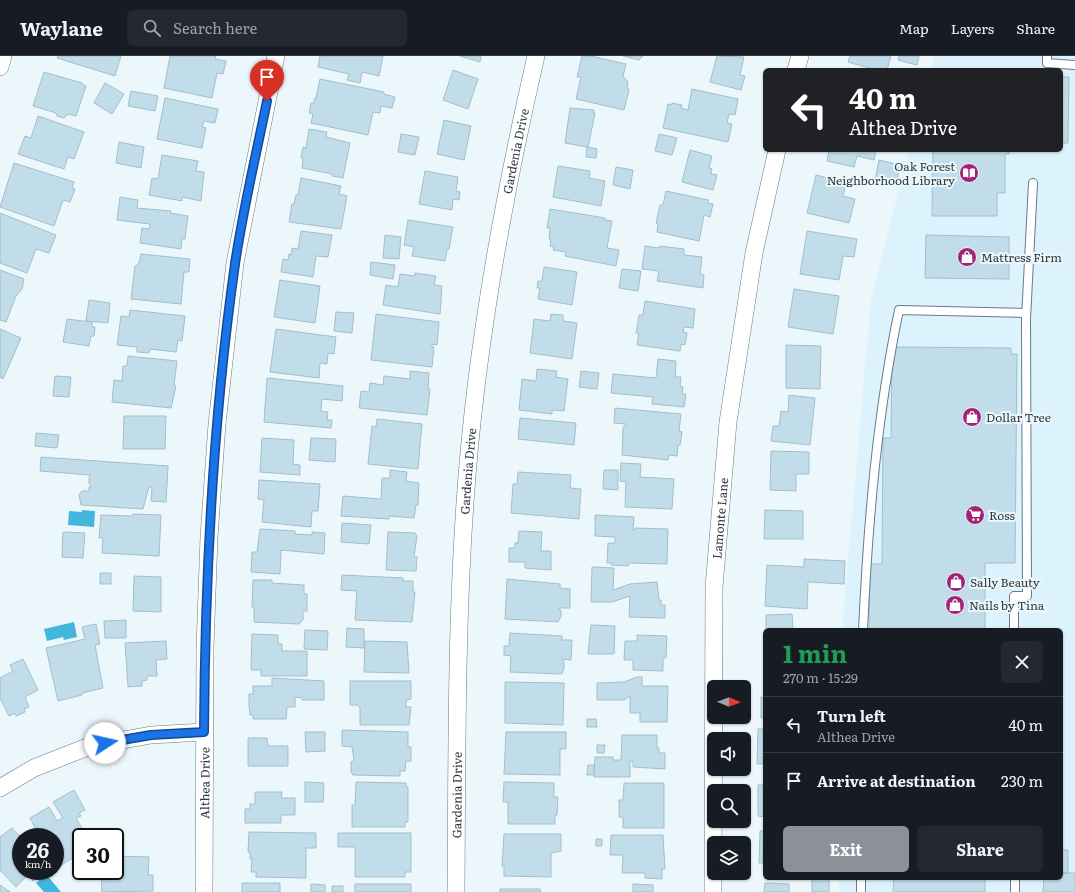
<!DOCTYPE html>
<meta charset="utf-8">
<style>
:root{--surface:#171b24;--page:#242831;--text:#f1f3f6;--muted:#9ea1a6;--line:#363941;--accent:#8c9099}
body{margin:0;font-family:Literata,serif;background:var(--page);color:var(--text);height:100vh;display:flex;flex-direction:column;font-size:15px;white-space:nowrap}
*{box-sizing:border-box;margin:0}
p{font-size:13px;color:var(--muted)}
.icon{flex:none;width:22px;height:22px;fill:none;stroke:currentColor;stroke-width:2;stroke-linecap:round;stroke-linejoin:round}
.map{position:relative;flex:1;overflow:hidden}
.drawer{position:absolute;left:763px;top:572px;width:300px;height:252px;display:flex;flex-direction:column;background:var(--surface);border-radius:6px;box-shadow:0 1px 3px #0004}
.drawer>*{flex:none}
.guide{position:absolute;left:763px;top:12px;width:300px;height:84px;border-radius:6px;box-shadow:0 1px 3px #0004;background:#202124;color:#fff;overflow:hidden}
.needle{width:26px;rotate:91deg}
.buttons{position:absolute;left:707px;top:624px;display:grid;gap:8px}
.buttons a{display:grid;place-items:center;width:44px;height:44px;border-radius:6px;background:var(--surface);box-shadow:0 1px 3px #0004;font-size:20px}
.speed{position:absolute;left:12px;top:772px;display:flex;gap:8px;font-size:20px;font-weight:700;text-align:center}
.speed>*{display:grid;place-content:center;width:52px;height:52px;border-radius:50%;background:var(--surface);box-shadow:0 1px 3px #0004;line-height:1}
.speed small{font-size:10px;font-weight:400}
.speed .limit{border:2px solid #111;border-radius:6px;background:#fff;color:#111}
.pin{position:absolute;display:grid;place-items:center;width:34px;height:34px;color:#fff;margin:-41px -17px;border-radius:50% 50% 50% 0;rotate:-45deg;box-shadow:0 0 4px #0007}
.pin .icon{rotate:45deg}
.me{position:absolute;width:44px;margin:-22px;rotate:80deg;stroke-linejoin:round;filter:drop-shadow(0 0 3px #0008)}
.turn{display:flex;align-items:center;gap:14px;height:84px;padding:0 20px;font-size:18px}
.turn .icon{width:52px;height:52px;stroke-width:2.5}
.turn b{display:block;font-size:28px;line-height:34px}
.round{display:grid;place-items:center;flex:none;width:42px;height:42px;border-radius:6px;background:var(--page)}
.headline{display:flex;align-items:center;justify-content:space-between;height:68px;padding:0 20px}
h1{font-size:24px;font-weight:700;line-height:30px;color:#1e9e55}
.primary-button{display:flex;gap:8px;margin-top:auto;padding:8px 20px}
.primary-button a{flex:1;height:46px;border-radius:6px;background:var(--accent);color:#fff;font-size:16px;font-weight:700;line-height:46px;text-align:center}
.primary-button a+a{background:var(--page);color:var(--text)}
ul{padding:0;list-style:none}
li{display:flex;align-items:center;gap:12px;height:56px;padding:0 20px;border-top:1px solid var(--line)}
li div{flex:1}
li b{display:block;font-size:15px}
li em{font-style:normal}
header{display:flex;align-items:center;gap:24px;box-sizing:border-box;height:56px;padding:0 20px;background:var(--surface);border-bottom:1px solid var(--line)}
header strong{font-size:19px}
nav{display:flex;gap:22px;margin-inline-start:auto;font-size:14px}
.search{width:280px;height:36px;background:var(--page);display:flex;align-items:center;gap:10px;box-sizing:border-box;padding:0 14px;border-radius:6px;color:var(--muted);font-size:15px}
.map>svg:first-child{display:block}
.built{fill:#dcf2fc}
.water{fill:#43b6de}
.building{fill:#c1dde9;stroke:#a3beca}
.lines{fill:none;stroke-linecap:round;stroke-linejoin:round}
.service-casing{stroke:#637d88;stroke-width:10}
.minor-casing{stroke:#637d88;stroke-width:18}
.service{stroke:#fff;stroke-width:8}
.minor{stroke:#fff;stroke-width:17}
.route-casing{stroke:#114b97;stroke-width:10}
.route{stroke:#1a73e8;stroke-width:7}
.labels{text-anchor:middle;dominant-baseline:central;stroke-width:4;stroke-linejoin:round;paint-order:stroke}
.street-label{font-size:12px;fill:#2d393d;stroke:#ecf7fc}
.poi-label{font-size:12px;fill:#2d393d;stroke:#ecf7fc;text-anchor:start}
</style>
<header>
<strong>Waylane</strong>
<div class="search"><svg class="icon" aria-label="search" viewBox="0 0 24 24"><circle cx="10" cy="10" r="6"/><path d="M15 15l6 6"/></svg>Search here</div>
<nav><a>Map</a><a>Layers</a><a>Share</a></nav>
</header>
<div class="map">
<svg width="1075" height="836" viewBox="0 0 1075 836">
<rect width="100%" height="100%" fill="#ecf7fc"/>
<path class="built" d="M934,0h141v836h-236v-14h222v-248h-219l29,-330 38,-150h152v-80h-131z"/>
<path class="water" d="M82,454l13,1 -1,16 -26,-2 1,-14 13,1z
M74,566l3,15 -13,3 -1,-3 -16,4 -3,-12z
M46,818l15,18h-17l-8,-9z"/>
<path class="building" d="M58,0h63l-6,20 -58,-18z
M170,0h46l-1,3 11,2 -3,13 -6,-1 -5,25 -48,-10z
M320,0h63l-4,20 -17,-4 -2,11 -13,-3 2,-6 -31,-7z
M460,0h21l-1,6z
M582,0h9l35,8 -3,12 5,6 -1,5 2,3 -5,20 -48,-11 5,-22h-4z
M623,0h20l-4,4z
M717,0l27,1 -4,18 5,1 -4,14 -31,-8z
M850,0h41l-4,14h-10l-29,-8z
M899,0h20l-2,9 -19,-5z
M453,14l25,9 -10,30 -25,-9z
M44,16l38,11v1l4,2 -10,30 -8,-2 -4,4 -7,-2 -1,-3 -23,-7z
M1061,21h8l-1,66h-7z
M320,23l64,13v2l11,3 -3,11 -11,-2 -1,7 -7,-1 -5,23 -57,-12 2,-9 -4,-1 2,-10 2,1 2,-6h1z
M105,27l19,11 -12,20 -18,-11z
M692,33l46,10 -3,16 -6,-1 -2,9 5,1 -4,18 -65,-14 5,-24 4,1v-2l10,2 -1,3 7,2z
M131,35l27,5 -3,15 -27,-5z
M165,42l53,11 -3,14 -11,-2 -2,6 4,1 -4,20 -45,-9z
M570,52l24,2 -1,3h2l-7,34 9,2 -1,9 -10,-1 1,-10 -22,-4z
M38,60l46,16 -10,27 -6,-2 -4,12 -46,-15 7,-18 6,2z
M444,64l27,6 -7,34 -27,-6z
M309,73l18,3 -1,5 24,6 -7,35 -11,-2v-2l-30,-6 1,-10h-2l2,-11 3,1z
M401,78l18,3 -4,18 -17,-3z
M659,78l18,4 -5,17 -17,-4z
M119,86l25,5 -3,21 -25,-5z
M690,94l22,6 -3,12 3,1 -1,5 6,1 -4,15 -31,-8z
M829,94h47l-2,10 -17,-4 -3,11 -27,-6z
M933,94h76v4h-4v39h-8v23h-65z
M162,99l36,6 -2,10 8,1 -3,29 -19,-4v4l-33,-6 3,-17 6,1z
M879,104l21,5 -4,20 -21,-5z
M14,107l60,19 -2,6 3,1 -5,13 -7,-2 -9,26 -54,-19z
M558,110l32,5 -1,7 16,3 -4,25 -48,-9z
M616,111l17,3 -3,19 -17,-4z
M425,115l33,6 -2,14 4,1 -1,8 -6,-1 -1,11 -33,-6z
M816,119l30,8 -3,13 12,3 -6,24 -42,-10z
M301,122l40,8 -2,8 8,2 -6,33 -52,-7 3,-18h2l2,-9h2z
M666,135l42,9v3l5,1 -3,13 -6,-2 -5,26 -42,-9 1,-8 -2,-1 4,-18h3z
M120,141l18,3 -1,8 34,3 -1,2 18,3 -3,23h-3l-1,10 -41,-6 2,-15 7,1 1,-5 -33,-4z
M550,153l55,9v2l7,1 -5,27 12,2 -3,16 -51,-10 1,-4 -13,-2 1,-3 -4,-1 1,-7h-2l1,-11h-3z
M0,157l56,22 -7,18 -13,-4 -9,24 -27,-10z
M408,164l45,7 -4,22 -2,1 -2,11 -33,-5 2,-9 -10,-2z
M301,175l31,4 -4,22 -12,-1 -3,21 -32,-5 2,-13 5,1 1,-6 2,1 1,-7 6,1z
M807,175l50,8 -3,18 -11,-1 -4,24 -39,-6z
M385,179l16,2 -2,22 -16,-1z
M926,179l83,2v42l-84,-1z
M645,190l14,2 1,-2 24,3v6l18,2 -2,17 4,1 -1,13 -46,-7 2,-10 -17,-2z
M141,198l49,5 -1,13h-5l-3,32 -50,-5 4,-33 4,-3z
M371,206l24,3 -2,14 -23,-4z
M544,211l33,5 -5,33 -34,-6 2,-11h-3l1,-7h4z
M622,213l19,2 -3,20 -19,-3z
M0,214l24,9 -2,10 -6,7 -10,26 -6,-2z
M415,217l21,3 -2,9 8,1 -2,28 -57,-9 3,-20 12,2 2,-13 15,2z
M280,224l40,6 -5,37 -41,-6z
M794,233l45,7 -6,38 -45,-7z
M89,244l21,3 -2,20 -22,-2z
M645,245l50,8 -2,19 -9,-1 -1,5 4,1 -2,12 -4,-1 -1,7 -43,-6 2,-12h-3l3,-18h4z
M130,254l55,6 -3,25 -4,-1 -2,12 -26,-3 -1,4 -12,-1v-5l-20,-2 4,-29 8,1z
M336,256l18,1 -2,20 -18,-2z
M376,258l63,8 -2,23 -5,-1v3h2l-2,20 -61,-7z
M551,258l12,1v6l14,2 -5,36 -42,-6 4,-34 16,2z
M67,263l25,3v5h3l-1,9h-3l-2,10 -26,-4z
M0,273l21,9 -18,41 -3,-2z
M276,273l60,8 -2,17 -6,-1 -1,11 -7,-1 -1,15 -49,-6z
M786,289l35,1 -1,43 -34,-1z
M892,291l119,1v6h6l-2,209h-30v67h-116l1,-66h12l1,-126h8z
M128,300l49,5 -3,24 2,1 -5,22 -59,-6 2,-22 8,1 1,-15h4z
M658,303l18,2 -1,16h6l-1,10h3l-1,7h4l-2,13 -32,-3 1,-7 -42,-4 2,-19 43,4z
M537,313l20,2 -1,6 12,2 -4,32 -12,-1v4l-33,-4 3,-31 14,2z
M410,315l19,2 -1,16h2l-3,26 -68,-7 2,-17 8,1 1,-9 13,2 1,-9 26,3z
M581,315l18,2 -2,16 -18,-2z
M55,320l16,1 -2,20 -16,-1z
M267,322l76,8 -1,15 -20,-2 -1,12 7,1 -1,8h5l-1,8 -67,-6z
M789,339l26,3 -5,47 -39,-4 2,-15h6l2,-15 7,1z
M615,352l66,6 -2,17 3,1 -2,13h-2l-1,11 -8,-1 -1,5 -46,-5 1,-27 3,-4 -12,-1z
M124,360h42l-1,33h-42z
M520,362l56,5 -2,22 -56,-6z
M377,363l45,5 -4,45 -50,-5 4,-38 4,1z
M36,377l23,2 -2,13 -22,-2z
M262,382l32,2 -1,24 7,1v10l-40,-3z
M311,382l25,1 -1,23 -26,-2z
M771,395l38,1v22h-13v17l-26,-1z
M41,401l127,9 -2,36 -15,-1 1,-14h-3l-6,22 -62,-4 -2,-10 3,-4h7v-4h2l-2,-4v-5l1,-3 -50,-4z
M621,407l20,1 -1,13 34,2 -2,30 -47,-2 1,-25 -6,-1z
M390,414l17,2 -1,9 13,2 -1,22h-2l-2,13 -25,-2v3l-48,-3 2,-20 38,3 1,-21h8z
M604,414h14v20l-15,-1z
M518,416l53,3 -1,13 11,1 -2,30 -68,-6 2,-29h4z
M259,424l61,4 -2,27h-6l-1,16 -49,-5 2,-22 -6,-1z
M765,454l38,1v28h-39z
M133,458l28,1 -2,41 -57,-3 1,-15h-4l2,-23 31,1z
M595,459l39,2 -1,13h2v-2l33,1 -1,35 -38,-1 -1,3 -17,-1 1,-2h-5l1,-20h7v-6l-20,-1z
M342,467l29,2 -2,19 -28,-2z
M260,473l35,2v3l17,1v-3l13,1 -1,21 -43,-4 -1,24 -29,-2 1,-20h5z
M519,475l23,1 -1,19h10v19l-26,-2v-6h-16v-14h6v-5h3z
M63,476l22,1 -2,25 -21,-1z
M388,476l27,1 2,3 -3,21h3l-1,14 -30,-1z
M804,503l41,2 -1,23 -36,-2 -1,27 -42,-3 2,-41 37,2z
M592,511l22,1 -1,22 17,-6 27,-2 2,18h2v5h4v13l-36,-1 1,-21 -18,6h-21z
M100,517h11v11h-11z
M342,519l61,3v3h10v11h2l-3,30 -57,-2 2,-29 -16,-1z
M134,520l27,1v35l-28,-1z
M507,523l53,5v4l10,1v19h-11l2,3v5l-3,6 -53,-3z
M253,524h19v3l32,2v9h3v17h-4v9l-4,4 -45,-2v-15h-2z
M792,558l1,16h-27v-15z
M126,564v18h-21l-1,-17z
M96,568l4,20 -5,1 8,43 -21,5v2l-24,6 -12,-53 39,-9 -3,-12z
M591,569l24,1 -1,28h-26z
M347,572l17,1v19l-18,-1z
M305,574l23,1 -1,19 -23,-1z
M510,577l52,3v4h10l-1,20 -9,-1 2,3v6l-2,6 -52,-2 1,-16 -7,-1v-9h5z
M252,578l26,1v9h4v7h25v25h-46v-6h-10z
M637,579l30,1 -1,22h-3v13l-30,-1v-10h-9l1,-19h12z
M166,585l1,18 -11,1 1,16h-10v4l-5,1v5l-14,1 -3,-44z
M365,585l42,1 2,31 -45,-1z
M23,603l15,31 -13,7 4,10 -5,2 1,3 -9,4 -1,-3 -6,3 -9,-18v-20l13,-7 -3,-6z
M637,621h5v9h26l-1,36h-27v-9h-10v-17l-6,4h-27v-17l27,-1z
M272,622l52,3v19h-22v-2l-7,-1v10h-8l-1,12h-33v-4h-3l-1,-10v-11h4v-8h19z
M350,625h61v18l-5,1v7h5l-2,18h-49v-17l-2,-3h-8z
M505,626l59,1 -1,42 -58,-2z
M761,641h4v21h-4z
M587,663h9l1,8h-10z
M758,673h7v35h-8z
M342,674l66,2v15h3v14h-5l-1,10h-5v5l-47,-1 -2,-3v-10l3,-3 -2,-12 -10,-1z
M305,676h20v19l-19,1z
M506,676h60v17h-6v26l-56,-1z
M622,679h35v13h2v5h6v16l-32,-2v-6h-3v16h-36l1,-20h18v3h8z
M248,682h19l1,8h20v20h-40z
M597,689h8l-1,8h-7z
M588,709h6v10h-7z
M305,726l19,1 -1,19h-18z
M356,726l50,1v4h2v35h-3v5h-53v-22h3z
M504,726l50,1v14h4l-1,18h-2v9h-47v-22h-5z
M624,727h40v45h-41v-11h-4v-17h4z
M758,729h7v32l-7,-1z
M74,734l11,20 -6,3 2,3 -5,2 11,19h-6v16l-23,14 -3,-5v-25h-15l-10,-19 19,-11 8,14 6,-3 -10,-16z
M255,736h27l-1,6h14v17h-14v8h-36v-14h5v-5h5z
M12,772l9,10v33h22l-10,10 -5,-6 -12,12 -16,-17v-33z
M760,775h5v32h-6z
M249,776l67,1v15h-10v30l-50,-1v-5h-5l1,-13h-2v-7h-2z
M338,777h73v39h-6v5h-50v-30h-17z
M504,778h57v17l-10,2v24l-47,-1v-10h-2z
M611,779h52l2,34h-3v10l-17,-1v-5h-23l1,-18h-13z
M596,783h6v7h-6z
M1061,794h7v23h-7z
M115,800l34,1 -1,18h5v16l-51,1 -1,-21h14z
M1061,817h14v19h-32l1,-14h17z
M894,822h91v14h-92z
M812,823h17v13h-17z
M242,827h38v9h-38z
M765,827l24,1v8h-25z
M311,828l14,1v7h-14z
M355,828h56v8h-56z
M633,828l20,1v7h-20z
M0,829l10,7h-10z
M332,830h11v6h-11z
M500,833h40l1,3h-41z"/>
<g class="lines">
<defs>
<path id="service" d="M1047,0v7l28,2
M863,574c5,-107 14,-215 36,-320l127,3
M1014,574v-34h13l-1,-277 7,-136
M1015,822v14
M861,836v-14"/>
<g id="minor">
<path d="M0,11l3,-11"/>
<path d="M796,14l4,-14"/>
<path d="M0,732l34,-20 56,-22 61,-11 53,-3"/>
<path id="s1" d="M204,836l1,-244 4,-111 8,-113 18,-161 41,-207"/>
<path id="s2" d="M456,836c1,-130 0,-260 9,-389 10,-151 37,-300 71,-447"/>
<path id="s3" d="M713,836l1,-305 14,-165 26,-169 23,-103"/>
</g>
</defs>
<use href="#service" class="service-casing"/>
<use href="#minor" class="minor-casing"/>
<use href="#service" class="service"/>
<use href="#minor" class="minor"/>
</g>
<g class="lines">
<defs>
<path id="route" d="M105,687l46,-8 53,-3c1,-157 9,-314 31,-468 8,-55 21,-109 32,-163"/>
</defs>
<use href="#route" class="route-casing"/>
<use href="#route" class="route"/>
</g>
<defs>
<symbol id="library-disc" viewBox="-11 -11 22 22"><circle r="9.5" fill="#a22375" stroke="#ecf7fc"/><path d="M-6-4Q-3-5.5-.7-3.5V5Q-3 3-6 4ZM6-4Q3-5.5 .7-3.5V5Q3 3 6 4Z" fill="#fff"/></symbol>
<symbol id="shop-disc" viewBox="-11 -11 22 22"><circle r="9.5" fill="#a22375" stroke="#ecf7fc"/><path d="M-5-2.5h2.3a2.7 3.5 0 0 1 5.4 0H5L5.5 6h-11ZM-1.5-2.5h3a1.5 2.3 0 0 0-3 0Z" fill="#fff"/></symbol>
<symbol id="supermarket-disc" viewBox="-11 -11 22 22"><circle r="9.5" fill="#a22375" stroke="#ecf7fc"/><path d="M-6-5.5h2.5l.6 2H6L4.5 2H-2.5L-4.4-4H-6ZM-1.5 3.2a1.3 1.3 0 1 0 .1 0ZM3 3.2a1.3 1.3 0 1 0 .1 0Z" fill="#fff"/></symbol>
</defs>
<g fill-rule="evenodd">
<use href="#library-disc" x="958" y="106" width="22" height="22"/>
<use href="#shop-disc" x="956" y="190" width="22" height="22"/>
<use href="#shop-disc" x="961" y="350" width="22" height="22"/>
<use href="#supermarket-disc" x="964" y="448" width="22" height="22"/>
<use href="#shop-disc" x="945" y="515" width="22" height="22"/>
<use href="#shop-disc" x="944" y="538" width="22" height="22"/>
</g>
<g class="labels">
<g class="street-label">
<text stroke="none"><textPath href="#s2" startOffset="745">Gardenia Drive</textPath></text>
<text stroke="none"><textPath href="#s2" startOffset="421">Gardenia Drive</textPath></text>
<text stroke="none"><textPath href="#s3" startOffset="374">Lamonte Lane</textPath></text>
<text stroke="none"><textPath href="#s1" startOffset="109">Althea Drive</textPath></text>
<text stroke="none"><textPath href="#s2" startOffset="97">Gardenia Drive</textPath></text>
</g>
<g class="poi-label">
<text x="955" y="110" text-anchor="end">Oak Forest<tspan x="955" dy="14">Neighborhood Library</tspan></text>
<text x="981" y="201">Mattress Firm</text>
<text x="986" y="361">Dollar Tree</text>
<text x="989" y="459">Ross</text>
<text x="970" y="526">Sally Beauty</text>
<text x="969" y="549">Nails by Tina</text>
</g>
</g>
</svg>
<div class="buttons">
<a><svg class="needle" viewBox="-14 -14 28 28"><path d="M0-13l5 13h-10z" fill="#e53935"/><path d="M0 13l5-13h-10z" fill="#9ea1a6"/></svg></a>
<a><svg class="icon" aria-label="sound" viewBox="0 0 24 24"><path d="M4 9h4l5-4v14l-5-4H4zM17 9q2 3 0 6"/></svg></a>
<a><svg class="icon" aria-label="search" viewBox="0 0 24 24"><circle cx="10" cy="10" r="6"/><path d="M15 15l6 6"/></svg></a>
<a><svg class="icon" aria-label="layers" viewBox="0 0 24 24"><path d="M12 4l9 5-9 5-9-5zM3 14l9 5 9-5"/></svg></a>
</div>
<div class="speed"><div>26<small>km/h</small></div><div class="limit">30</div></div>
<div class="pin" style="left:267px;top:45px;background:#d93025"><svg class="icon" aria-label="arrive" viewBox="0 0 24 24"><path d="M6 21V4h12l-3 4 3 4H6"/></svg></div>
<svg class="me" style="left:105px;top:687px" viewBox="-20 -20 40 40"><circle r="19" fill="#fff"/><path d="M0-13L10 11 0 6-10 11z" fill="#1a73e8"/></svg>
<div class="guide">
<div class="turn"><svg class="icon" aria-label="left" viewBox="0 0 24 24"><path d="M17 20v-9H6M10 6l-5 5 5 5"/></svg><div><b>40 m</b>Althea Drive</div></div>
</div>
<section class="drawer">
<div class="headline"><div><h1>1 min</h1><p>270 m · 15:29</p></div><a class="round"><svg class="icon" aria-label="close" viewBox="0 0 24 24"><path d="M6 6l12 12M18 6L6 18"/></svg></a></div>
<ul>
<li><svg class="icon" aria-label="left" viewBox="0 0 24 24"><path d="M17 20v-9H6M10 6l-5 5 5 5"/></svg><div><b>Turn left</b><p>Althea Drive</p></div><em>40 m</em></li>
<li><svg class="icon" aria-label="arrive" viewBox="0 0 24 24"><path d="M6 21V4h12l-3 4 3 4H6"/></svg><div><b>Arrive at destination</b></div><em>230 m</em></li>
</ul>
<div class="primary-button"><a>Exit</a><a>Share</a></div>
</section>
</div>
